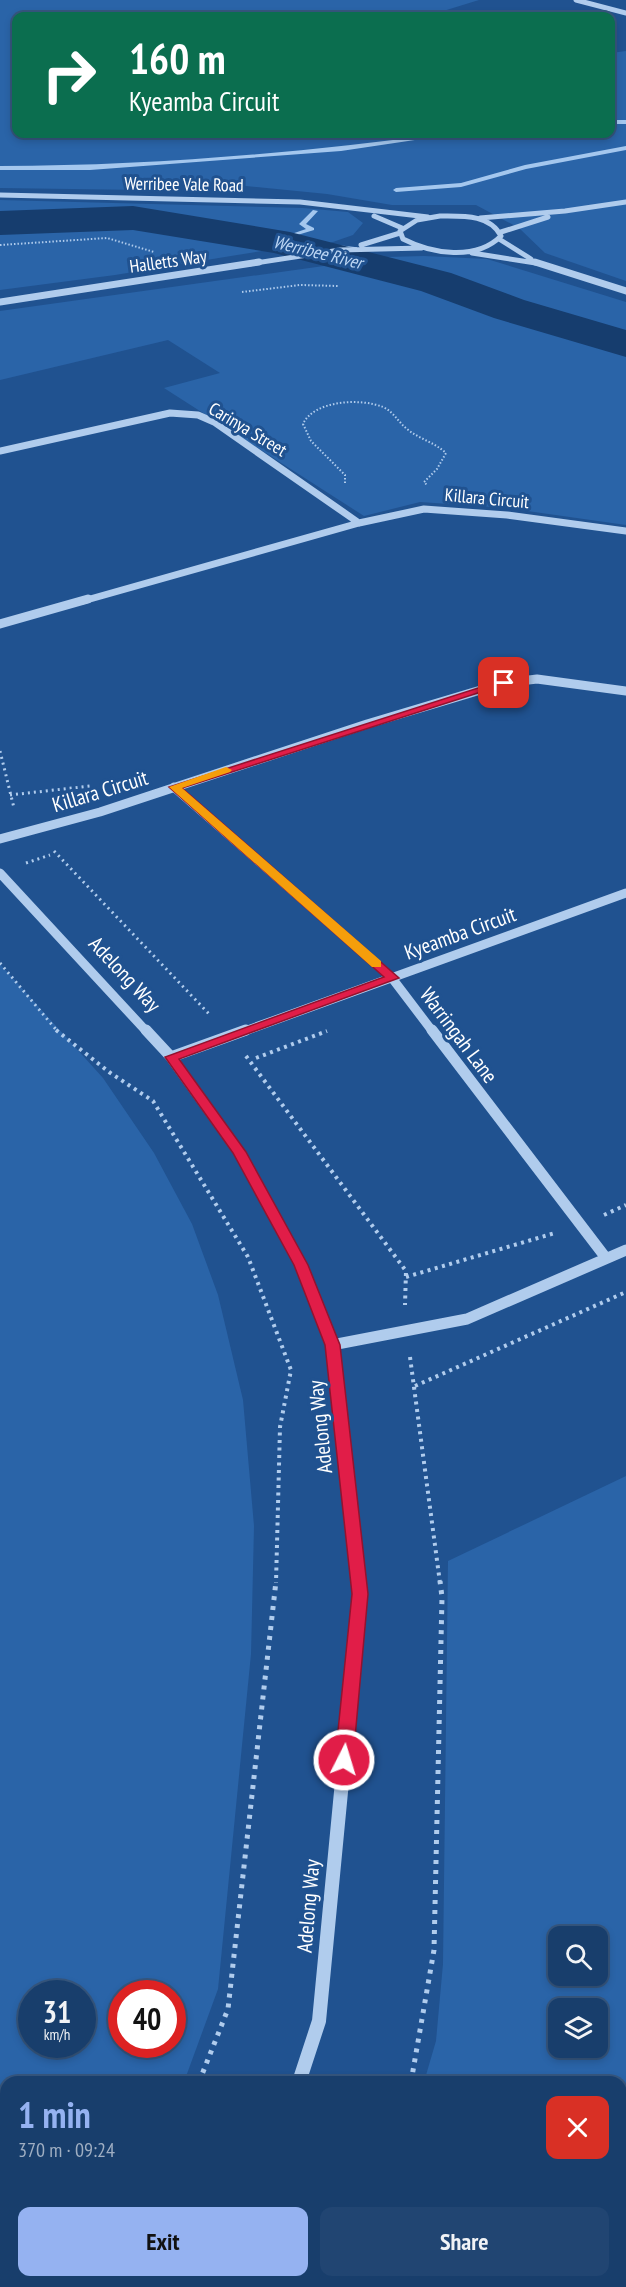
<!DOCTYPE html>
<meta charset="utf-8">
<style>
:root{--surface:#183e6c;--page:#214572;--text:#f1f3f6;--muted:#9faec2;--line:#36577f;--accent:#95b2f1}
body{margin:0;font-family:"PT Sans Narrow",sans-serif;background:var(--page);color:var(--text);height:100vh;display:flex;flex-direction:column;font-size:22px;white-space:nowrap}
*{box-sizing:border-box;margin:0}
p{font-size:20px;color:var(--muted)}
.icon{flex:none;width:33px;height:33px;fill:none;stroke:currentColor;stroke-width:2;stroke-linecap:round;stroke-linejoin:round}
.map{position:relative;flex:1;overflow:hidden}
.panel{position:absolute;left:0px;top:2076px;width:627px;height:212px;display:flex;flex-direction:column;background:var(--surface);border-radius:18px 18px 0 0;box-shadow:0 3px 9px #0003,0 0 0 2px var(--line)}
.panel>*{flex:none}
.hud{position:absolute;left:12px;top:12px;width:603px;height:126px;border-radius:12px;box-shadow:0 3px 9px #0003,0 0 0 2px var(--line);background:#0b6e4f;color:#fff;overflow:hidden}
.tools{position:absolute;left:548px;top:1926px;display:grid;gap:12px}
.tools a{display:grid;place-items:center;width:60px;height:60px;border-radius:12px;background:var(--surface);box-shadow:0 3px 9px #0003,0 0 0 2px var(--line);font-size:30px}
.speed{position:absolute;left:18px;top:1980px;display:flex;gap:12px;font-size:30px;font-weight:700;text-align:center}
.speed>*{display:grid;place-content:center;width:78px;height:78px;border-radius:50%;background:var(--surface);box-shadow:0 3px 9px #0003,0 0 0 2px var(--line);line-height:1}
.speed small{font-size:15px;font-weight:400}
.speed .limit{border:9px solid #d22;background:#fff;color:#111}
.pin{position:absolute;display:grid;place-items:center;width:51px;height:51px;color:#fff;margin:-26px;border-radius:12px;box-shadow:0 3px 9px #0006}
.me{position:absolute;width:66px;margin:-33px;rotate:5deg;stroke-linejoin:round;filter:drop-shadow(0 0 4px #0008)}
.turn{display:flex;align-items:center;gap:21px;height:126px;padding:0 18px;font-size:27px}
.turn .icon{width:78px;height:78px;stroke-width:2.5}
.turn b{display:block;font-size:42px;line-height:51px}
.round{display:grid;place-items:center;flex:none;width:63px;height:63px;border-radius:12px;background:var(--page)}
.summary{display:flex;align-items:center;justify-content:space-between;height:102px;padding:0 18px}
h1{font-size:36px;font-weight:700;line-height:45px;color:var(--accent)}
.action{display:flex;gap:12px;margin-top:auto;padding:12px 18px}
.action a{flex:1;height:69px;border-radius:12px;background:var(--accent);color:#111;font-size:24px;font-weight:700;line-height:69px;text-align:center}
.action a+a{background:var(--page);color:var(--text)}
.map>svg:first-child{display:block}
.green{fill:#2a64a8;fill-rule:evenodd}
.water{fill:#163d6e;stroke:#a4c7ee;stroke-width:1.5}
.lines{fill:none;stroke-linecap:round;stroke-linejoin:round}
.stream{fill:#a4c7ee;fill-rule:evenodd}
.river{fill:#163d6e;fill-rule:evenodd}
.path-far3{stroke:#b0cced;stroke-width:2;stroke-dasharray:1.5 2;stroke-linecap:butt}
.path-far2{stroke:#b0cced;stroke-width:3;stroke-dasharray:2 4;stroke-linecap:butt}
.path-far1{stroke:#b0cced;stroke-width:4;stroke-dasharray:3 4.5;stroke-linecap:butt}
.path{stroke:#b0cced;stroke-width:5;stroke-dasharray:4 6;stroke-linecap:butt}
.minor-far4{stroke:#b0cced;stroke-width:5}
.minor-far3{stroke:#b0cced;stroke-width:7}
.minor-far2{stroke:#b0cced;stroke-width:9}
.minor-far1{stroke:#b0cced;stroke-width:11}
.minor{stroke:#b0cced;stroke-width:14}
.route{fill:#e11d48;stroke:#92132f;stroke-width:1.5}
.slow{fill:#f59e0b}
.labels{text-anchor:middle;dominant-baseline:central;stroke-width:6;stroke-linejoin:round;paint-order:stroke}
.far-street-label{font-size:18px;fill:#fff;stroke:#205290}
.far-water-label{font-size:18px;font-style:italic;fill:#bcd6f4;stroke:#205290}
.street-label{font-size:21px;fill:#fff;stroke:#205290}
</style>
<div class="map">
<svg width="626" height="2287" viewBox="0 0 626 2287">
<rect width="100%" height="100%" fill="#205290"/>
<path class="green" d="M0,0h479l-52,16h-411v118h594l1,-81 15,-2v230l-81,-28 -26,-25 -43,-23h-84l-65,-11 -131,-13 -53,9 -143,-2z
M0,200l303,8 45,4 15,11 -10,12 -26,9 -78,-8 -114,-20 -135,5z
M132,220l112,19 54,6 -183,30 -115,15v-65z
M424,256l63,3 139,43v223l-119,-17 -87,-6 -56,14 -200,-128 56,-15 -52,-33 -168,40v-69l388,-54z
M0,964l103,114 51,75 38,71 26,71 25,105 11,126 -3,128 -33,335 -34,93h-178v200h88l-3,5h-91zM32,1994h50v50h-50zM122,1994h50v50h-50z
M626,1476v811h-274l2,-5h267v-200h-197l12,-41 7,-77 5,-403zM558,1936h39v40h-39zM558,2008h39v40h-39z"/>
<path class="water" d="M135,216l114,20 108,12 -113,-9 -112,-19 -132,5v-4z"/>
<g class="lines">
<path class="stream" d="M610,120h16v4h-16z
M442,134h13l-114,17 -251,19h-90v-4c148,0 296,-13 442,-32z
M626,146v4l-100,19 -65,18 -65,5 -3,-2 3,-2 65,-5 64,-18z
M313,210l5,1 -12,13 8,4v2l-40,12v-2l32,-11 -7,-5z"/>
<path class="river" d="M133,206l157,26 161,41 73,27 102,30v27l-132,-39 -73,-27 -147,-38 -141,-23 -133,5v-24z"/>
<path class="path-far3" d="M0,245l107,-7 47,14
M242,292l58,-7 38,1
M345,483v-8l-34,-34 -8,-17c11,-24 58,-26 80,-17 11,5 15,15 24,22 12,10 27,13 39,24l-9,16 -13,13 3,3"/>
<path class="path-far2" d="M0,751l14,57
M10,795l80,-9
M54,851l156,164
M26,863l24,-8
M0,963l58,69"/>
<path class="path-far1" d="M56,1030l53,42 44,29 95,156 43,113 -11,57 -4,156
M246,1056l160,215 -1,34
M256,1058l71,-27
M604,1215l22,-10
M406,1277l149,-44
M410,1357l30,226
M415,1386l211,-94"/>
<path class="path" d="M199,2082l29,-73 48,-428
M411,2082l23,-132 8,-353 -2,-16
M108,2287l3,-5
M341,2287l2,-5"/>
<path class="minor-far4" d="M576,0l50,13
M0,195l300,7 128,15
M374,216l28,12
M440,216c22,0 50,-2 61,20 -25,25 -69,18 -98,3l-3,-8 17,-11z
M480,218l85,-7 61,-9
M501,232l47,-15
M499,239l32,20
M361,245l39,-12
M472,253l70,11
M249,264l91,-14 82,-2"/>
<path class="minor-far3" d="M535,262l91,29
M0,302l259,-40
M0,451l170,-38 28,2 16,7 145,101
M83,601l276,-78 65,-14 83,6 119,16"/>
<path class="minor-far2" d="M0,624l88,-25
M174,787l218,191 41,54
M0,839l100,-27 267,-88 137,-41 33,-4 89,12
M0,873l147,159
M242,1032l384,-139"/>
<path class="minor-far1" d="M146,1030l25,27 68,95 62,113 31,80 27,238
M432,1030l174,228
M171,1057l75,-27
M332,1345l135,-26 159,-69"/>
<path class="minor" d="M299,2082l20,-61 41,-427 -1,-13
M224,2287l2,-5"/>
</g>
<path class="route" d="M500,681l9,2 -327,105 217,190 -220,81 67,93 62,113 32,80 28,249 -15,166 -2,5 -7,2 -6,-2 -3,-5 17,-166 -27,-249 -31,-80 -61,-112 -68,-96 219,-80 -215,-190z"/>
<path class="slow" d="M226,767l6,3 -2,2 -48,16 199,173v6h-9l-203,-180z"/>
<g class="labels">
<g class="far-street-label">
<text transform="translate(184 184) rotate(1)">Werribee Vale Road</text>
<text transform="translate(168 261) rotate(-8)">Halletts Way</text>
<text transform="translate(248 429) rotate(31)">Carinya Street</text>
<text transform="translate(487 498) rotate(5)">Killara Circuit</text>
</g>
<g class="far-water-label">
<text transform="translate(318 252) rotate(14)">Werribee River</text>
</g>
<g class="street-label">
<text transform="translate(100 791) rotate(-17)">Killara Circuit</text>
<text transform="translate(460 933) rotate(-20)">Kyeamba Circuit</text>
<text transform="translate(125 974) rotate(47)">Adelong Way</text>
<text transform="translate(459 1035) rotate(53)">Warringah Lane</text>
<text transform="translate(320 1427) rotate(-96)">Adelong Way</text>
<text transform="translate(308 1906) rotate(-85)">Adelong Way</text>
</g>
</g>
</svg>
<div class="tools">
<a><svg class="icon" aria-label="search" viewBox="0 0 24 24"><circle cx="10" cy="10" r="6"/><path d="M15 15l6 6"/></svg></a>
<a><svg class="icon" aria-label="layers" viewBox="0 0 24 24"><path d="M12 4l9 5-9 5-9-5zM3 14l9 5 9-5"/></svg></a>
</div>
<div class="speed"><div>31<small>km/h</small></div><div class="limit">40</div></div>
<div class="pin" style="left:504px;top:683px;background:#d93025"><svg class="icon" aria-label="arrive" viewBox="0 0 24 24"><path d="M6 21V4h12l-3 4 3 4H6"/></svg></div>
<svg class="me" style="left:344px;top:1760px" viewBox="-20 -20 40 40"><circle r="17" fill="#e11d48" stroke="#fff" stroke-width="3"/><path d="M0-11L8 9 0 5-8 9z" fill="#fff"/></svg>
<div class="hud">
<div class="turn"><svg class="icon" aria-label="right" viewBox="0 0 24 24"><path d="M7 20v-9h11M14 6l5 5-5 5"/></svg><div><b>160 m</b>Kyeamba Circuit</div></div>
</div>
<section class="panel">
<div class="summary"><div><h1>1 min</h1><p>370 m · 09:24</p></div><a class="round" style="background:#d93025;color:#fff"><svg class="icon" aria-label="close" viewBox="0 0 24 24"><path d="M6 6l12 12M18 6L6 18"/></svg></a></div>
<div class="action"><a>Exit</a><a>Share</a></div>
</section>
</div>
